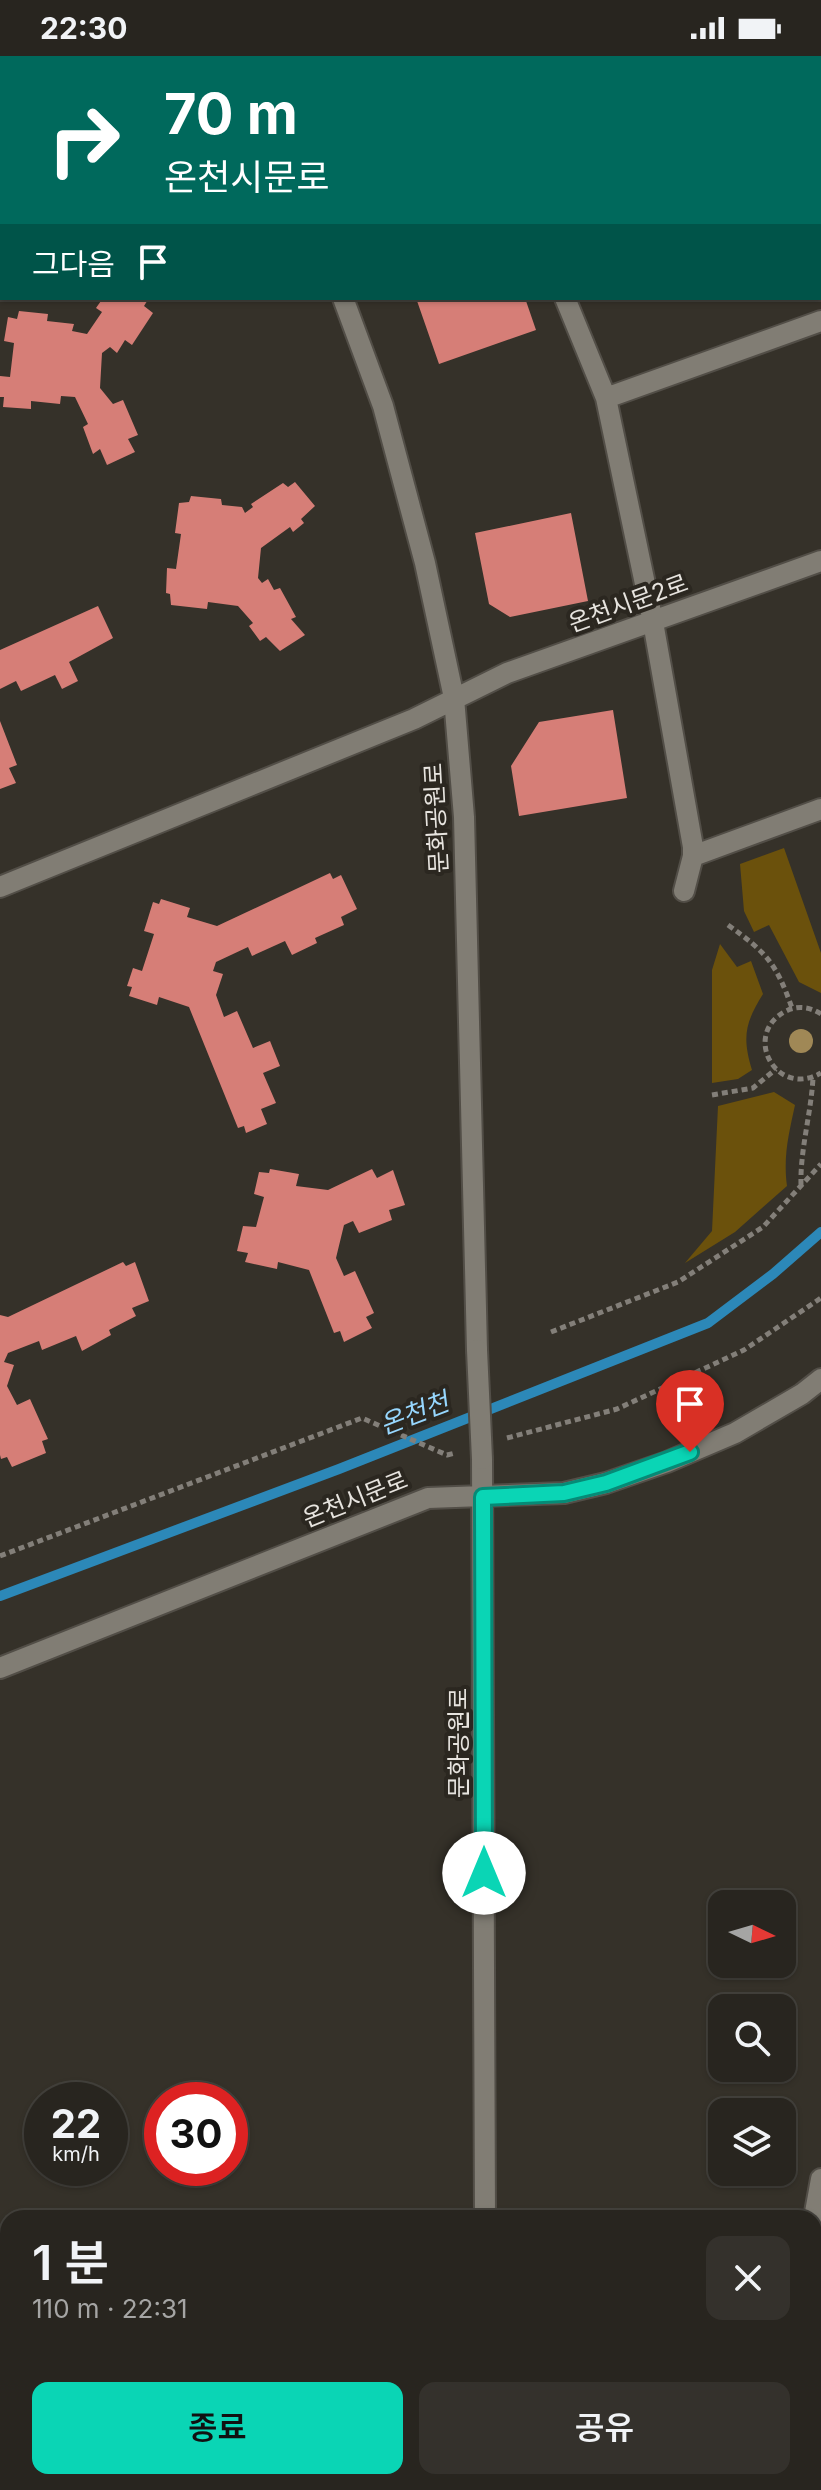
<!DOCTYPE html>
<html lang="ko">
<meta charset="utf-8">
<style>
:root{--surface:#28251f;--page:#34312c;--text:#f1f3f6;--muted:#a5a5a4;--line:#44423d;--accent:#0ad5b5}
body{margin:0;font-family:Inter,"Noto Sans KR",sans-serif;background:var(--page);color:var(--text);height:100vh;display:flex;flex-direction:column;font-size:30px;white-space:nowrap}
*{box-sizing:border-box;margin:0}
p{font-size:26px;color:var(--muted)}
.icon{flex:none;width:44px;height:44px;fill:none;stroke:currentColor;stroke-width:2;stroke-linecap:round;stroke-linejoin:round}
.map{position:relative;flex:1;overflow:hidden}
.details{position:absolute;left:0px;top:2154px;width:822px;height:280px;display:flex;flex-direction:column;background:var(--surface);border-radius:24px 24px 0 0;box-shadow:0 2px 6px #0004,0 0 0 2px var(--line)}
.details>*{flex:none}
.hud{position:absolute;left:0px;top:0px;width:822px;height:244px;box-shadow:0 2px 6px #0004,0 0 0 2px var(--line);background:#00695c;color:#fff;overflow:hidden}
.needle{width:52px;rotate:95deg}
.buttons{position:absolute;left:708px;top:1834px;display:grid;gap:16px}
.buttons a{display:grid;place-items:center;width:88px;height:88px;border-radius:16px;background:var(--surface);box-shadow:0 2px 6px #0004,0 0 0 2px var(--line);font-size:40px}
.speed{position:absolute;left:24px;top:2026px;display:flex;gap:16px;font-size:40px;font-weight:700;text-align:center}
.speed>*{display:grid;place-content:center;width:104px;height:104px;border-radius:50%;background:var(--surface);box-shadow:0 2px 6px #0004,0 0 0 2px var(--line);line-height:1}
.speed small{font-size:20px;font-weight:400}
.speed .limit{border:12px solid #d22;background:#fff;color:#111}
.pin{position:absolute;display:grid;place-items:center;width:68px;height:68px;color:#fff;margin:-82px -34px;border-radius:50% 50% 50% 0;rotate:-45deg;box-shadow:0 0 8px #0007}
.pin .icon{rotate:45deg}
.me{position:absolute;width:88px;margin:-44px;rotate:0deg;stroke-linejoin:round;filter:drop-shadow(0 0 6px #0008)}
.turn{display:flex;align-items:center;gap:28px;height:168px;padding:0 32px;font-size:36px}
.turn .icon{width:104px;height:104px;stroke-width:2.5}
.turn b{display:block;font-size:56px;line-height:68px}
.then{display:flex;align-items:center;height:76px;padding:0 32px;background:#0003;gap:16px;font-size:30px}
.round{display:grid;place-items:center;flex:none;width:84px;height:84px;border-radius:16px;background:var(--page)}
.summary{display:flex;align-items:center;justify-content:space-between;height:136px;padding:0 32px}
h1{font-size:48px;font-weight:600;line-height:60px}
.primary-button{display:flex;gap:16px;margin-top:auto;padding:16px 32px}
.primary-button a{flex:1;height:92px;border-radius:16px;background:var(--accent);color:#111;font-size:32px;font-weight:600;line-height:92px;text-align:center}
.primary-button a+a{background:var(--page);color:var(--text)}
.status{display:flex;justify-content:space-between;align-items:center;height:56px;padding:0 40px;background:var(--surface);direction:ltr}
.status svg{height:22px;fill:currentColor}
.map>svg:first-child{display:block}
.green{fill:#6b510c}
.lines{fill:none;stroke-linecap:round;stroke-linejoin:round}
.stream{stroke:#2c88b8;stroke-width:10}
.building{fill:#d67e77}
.minor-casing{stroke:#524e47;stroke-width:24}
.secondary-casing{stroke:#524e47;stroke-width:24}
.path{stroke:#837f79;stroke-width:5;stroke-dasharray:6 4;stroke-linecap:butt}
.minor{stroke:#817d74;stroke-width:20}
.secondary{stroke:#817d74;stroke-width:20}
.minor-bridge-casing{stroke:#524e47;stroke-width:24;stroke-linecap:butt}
.minor-bridge{stroke:#817d74;stroke-width:20}
.tree{fill:#a08856}
.route-casing{stroke:#068a76;stroke-width:20}
.route{stroke:#0ad5b5;stroke-width:14}
.labels{text-anchor:middle;dominant-baseline:central;stroke-width:8;stroke-linejoin:round;paint-order:stroke}
.street-label{font-size:24px;fill:#e7e4df;stroke:#2b2720}
.water-label{font-size:26px;font-style:italic;fill:#97d7fe;stroke:#2b2720}
</style>
<div class="status"><b>22:30</b><svg viewBox="0 0 49 12"><path d="M0 12V9h3v3zM5 12V6h3v6zM10 12V3h3v9zM15 12V0h3v12zM26 1h20v11H26zM47 4h2v5h-2z"/></svg></div>
<div class="map">
<svg width="821" height="2434" viewBox="0 0 821 2434">
<rect width="100%" height="100%" fill="#353129"/>
<path class="green" d="M784,792l37,105v40l-22,-11 -30,-57 -15,7 -10,-21 -4,-47z
M720,888l17,23 14,-6 12,33c-18,29 -21,43 -11,76l-14,9 -26,4v-113z
M774,1036l21,13c-6,28 -12,51 -8,81l-52,46 -50,31 27,-32 6,-125z"/>
<g class="lines">
<path class="stream" d="M0,1540l339,-127 369,-146 65,-49 48,-42"/>
</g>
<path class="building" d="M103,242h46l-5,8 9,7 -21,32 -7,-5 -8,13 -7,-6 -8,6 -2,35 13,16 10,-4 15,35 -10,4 7,13 -28,13 -7,-16 -7,5 -10,-27 5,-3 -13,-27 -14,-1 -1,8 -29,-3v8l-28,-2 1,-10h-4v-21l10,1 4,-34 -10,-2 4,-24 9,2 2,-8 29,3 -1,7 27,3 -2,7 15,3 15,-22 -6,-4z
M416,242h109l11,32 -97,34z
M295,426l20,24 -14,13 3,4 -11,9 -3,-5 -29,21 -3,30 4,5 6,-4 6,11 6,-2 16,29 -5,2 14,16 -25,16 -14,-14 -6,4 -11,-15 4,-3 -15,-17 -30,-4 -1,7 -36,-4 -1,-11 -4,-1 1,-25 9,1 5,-35 -6,-1 4,-30 10,-1 2,-6 30,3 1,6 20,2 3,6 8,-6 -2,-3 32,-21 5,4z
M571,457l17,88 -78,16 -21,-13 -14,-71z
M98,550l15,32 -44,24 9,19 -16,8 -7,-14 -34,16 -5,-10 -16,8v-39z
M613,654l14,88 -108,18 -8,-50 28,-44z
M0,665l17,44 -8,3 7,15 -16,6z
M330,817l3,6 8,-4 16,34 -16,8 3,8 -29,13 2,5 -25,12 -7,-14 -33,15 -4,-9 -32,15 -3,9 10,3 -7,21 8,22 13,-6 16,37 17,-7 10,25 -17,7 13,30 -15,6 6,15 -21,9 -2,-7 -6,2 -49,-121 -30,-10 -2,8 -28,-9 3,-9 -5,-1 6,-18 9,3 12,-37 -10,-3 9,-29 6,2 2,-5 29,9 -3,9 30,9z
M270,1113l29,5 -3,12 32,4 44,-21 5,9 16,-8 12,35 -16,5 3,10 -33,13 -6,-12 -9,4 -8,33 8,18 11,-5 19,42 -8,4 6,11 -28,14 -4,-11 -6,2 -25,-63 -31,-8 -1,7 -32,-7 3,-9 -11,-2 6,-25 13,1 8,-30 -10,-3 5,-22 10,1z
M123,1206l3,4 9,-4 14,39 -17,7 4,8 -27,14 2,5 -29,16 -6,-15 -34,14 -3,-9 -31,12 -4,9 10,3 -7,21 10,19 13,-6 18,40 -6,2 4,12 -34,14 -5,-10 -6,2 -1,-4v-140l8,2z"/>
<g class="lines">
<defs>
<path id="minor" d="M254,0l1,2
M813,0l1,2
M820,19l1,2
M820,37h1
M343,242l40,108 42,157 29,135 10,119 13,533
M565,242l41,100 47,224 40,225v9l-9,35
M606,342l215,-77
M693,800l128,-47
M0,831l414,-168 93,-46 314,-112
M482,1403l3,759
M0,1612l428,-170 136,-5 42,-10 61,-21 68,-29 67,-39 19,-15
M814,2162l7,-39
M486,2426v8"/>
<path id="secondary" d="M338,2l5,-2
M0,133l2,-1"/>
</defs>
<use href="#minor" class="minor-casing"/>
<use href="#secondary" class="secondary-casing"/>
<path class="path" d="M728,869c39,28 48,38 64,83
M821,958c-11,-7 -23,-9 -35,-3 -45,23 -10,88 35,62
M712,1039l41,-7 23,-19
M801,1129c-1,-35 10,-71 12,-107
M551,1276l127,-50 85,-55 58,-63
M507,1382l110,-29 127,-59 77,-52
M0,1500l362,-138 85,37 8,-2"/>
<use href="#minor" class="minor"/>
<use href="#secondary" class="secondary"/>
<defs>
<path id="minor-bridge" d="M477,1294l5,109"/>
</defs>
<use href="#minor-bridge" class="minor-bridge-casing"/>
<use href="#minor-bridge" class="minor-bridge"/>
</g>
<circle class="tree" cx="801" cy="985" r="12"/>
<g class="lines">
<defs>
<path id="route" d="M484,1817l-1,-376 81,-4 42,-10 84,-31"/>
</defs>
<use href="#route" class="route-casing"/>
<use href="#route" class="route"/>
</g>
<g class="labels">
<g class="street-label">
<text transform="translate(628 547) rotate(-20)">온천시문2로</text>
<text transform="translate(436 762) rotate(-93)">문화공원로</text>
<text transform="translate(355 1443) rotate(-22)">온천시문로</text>
<text transform="translate(458 1687) rotate(-90)">문화공원로</text>
</g>
<g class="water-label">
<text transform="translate(414 1357) rotate(-21)">온천천</text>
</g>
</g>
</svg>
<div class="buttons">
<a><svg class="needle" viewBox="-14 -14 28 28"><path d="M0-13l5 13h-10z" fill="#e53935"/><path d="M0 13l5-13h-10z" fill="#a5a5a4"/></svg></a>
<a><svg class="icon" aria-label="search" viewBox="0 0 24 24"><circle cx="10" cy="10" r="6"/><path d="M15 15l6 6"/></svg></a>
<a><svg class="icon" aria-label="layers" viewBox="0 0 24 24"><path d="M12 4l9 5-9 5-9-5zM3 14l9 5 9-5"/></svg></a>
</div>
<div class="speed"><div>22<small>km/h</small></div><div class="limit">30</div></div>
<div class="pin" style="left:690px;top:1396px;background:#d93025"><svg class="icon" aria-label="arrive" viewBox="0 0 24 24"><path d="M6 21V4h12l-3 4 3 4H6"/></svg></div>
<svg class="me" style="left:484px;top:1817px" viewBox="-20 -20 40 40"><circle r="19" fill="#fff"/><path d="M0-13L10 11 0 6-10 11z" fill="#0ad5b5"/></svg>
<div class="hud">
<div class="turn"><svg class="icon" aria-label="right" viewBox="0 0 24 24"><path d="M7 20v-9h11M14 6l5 5-5 5"/></svg><div><b>70 m</b>온천시문로</div></div>
<div class="then">그다음<svg class="icon" aria-label="arrive" viewBox="0 0 24 24"><path d="M6 21V4h12l-3 4 3 4H6"/></svg></div>
</div>
<section class="details">
<div class="summary"><div><h1>1 분</h1><p>110 m · 22:31</p></div><a class="round"><svg class="icon" aria-label="close" viewBox="0 0 24 24"><path d="M6 6l12 12M18 6L6 18"/></svg></a></div>
<div class="primary-button"><a>종료</a><a>공유</a></div>
</section>
</div>
